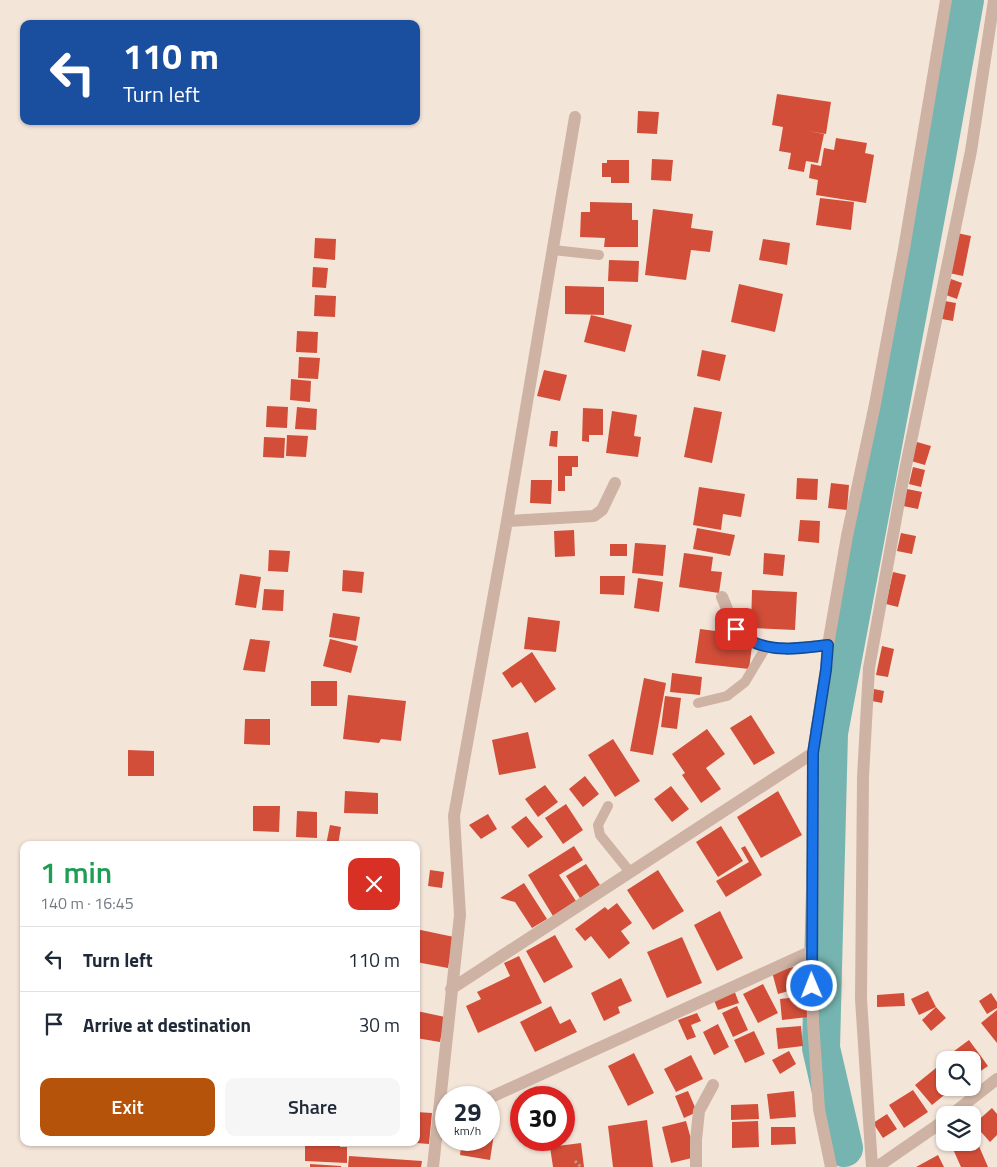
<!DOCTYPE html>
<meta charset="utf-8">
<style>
:root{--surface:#fff;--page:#f6f6f7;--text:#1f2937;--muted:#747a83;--line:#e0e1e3;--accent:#b45309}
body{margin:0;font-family:"Titillium Web",sans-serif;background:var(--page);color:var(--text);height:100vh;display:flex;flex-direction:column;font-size:19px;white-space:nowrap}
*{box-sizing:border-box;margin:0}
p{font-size:16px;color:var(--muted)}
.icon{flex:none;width:28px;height:28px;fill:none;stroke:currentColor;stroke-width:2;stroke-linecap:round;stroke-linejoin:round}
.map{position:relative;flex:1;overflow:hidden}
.drawer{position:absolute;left:20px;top:841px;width:400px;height:305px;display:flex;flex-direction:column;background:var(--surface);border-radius:10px;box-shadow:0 1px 4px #0004}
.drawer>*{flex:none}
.banner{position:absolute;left:20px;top:20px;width:400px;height:105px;border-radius:10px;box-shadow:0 1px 4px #0004;background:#1a4fa0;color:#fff;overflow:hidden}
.fabs{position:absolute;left:936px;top:1051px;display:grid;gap:10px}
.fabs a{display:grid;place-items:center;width:45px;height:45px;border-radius:10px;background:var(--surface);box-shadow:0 1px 4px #0004;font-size:25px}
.speed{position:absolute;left:435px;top:1086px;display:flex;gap:10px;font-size:25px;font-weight:700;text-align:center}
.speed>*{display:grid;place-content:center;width:65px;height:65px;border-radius:50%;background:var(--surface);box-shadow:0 1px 4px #0004;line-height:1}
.speed small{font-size:12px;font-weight:400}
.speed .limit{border:8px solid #d22;background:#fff;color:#111}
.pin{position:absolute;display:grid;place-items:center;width:42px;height:42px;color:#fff;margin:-21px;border-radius:10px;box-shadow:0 2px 8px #0006}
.me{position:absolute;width:55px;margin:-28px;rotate:359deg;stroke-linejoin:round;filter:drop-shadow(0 0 4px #0008)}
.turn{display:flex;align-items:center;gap:18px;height:105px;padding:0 20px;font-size:22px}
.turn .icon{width:65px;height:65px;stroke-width:2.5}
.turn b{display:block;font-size:35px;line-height:42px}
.round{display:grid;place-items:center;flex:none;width:52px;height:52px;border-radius:10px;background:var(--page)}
.head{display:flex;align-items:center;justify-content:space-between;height:85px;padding:0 20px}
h1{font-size:30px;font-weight:600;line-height:38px;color:#1e9e55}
.cta{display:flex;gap:10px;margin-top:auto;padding:10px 20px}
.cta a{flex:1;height:58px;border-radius:10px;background:var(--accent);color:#fff;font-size:20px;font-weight:600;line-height:58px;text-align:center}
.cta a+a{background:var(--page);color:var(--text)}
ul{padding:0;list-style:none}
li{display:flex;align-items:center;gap:15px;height:65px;padding:0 20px;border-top:1px solid var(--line)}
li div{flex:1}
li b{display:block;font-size:19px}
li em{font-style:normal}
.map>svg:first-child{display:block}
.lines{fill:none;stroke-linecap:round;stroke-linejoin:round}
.river{stroke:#75b4b0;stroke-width:38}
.building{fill:#d34e39}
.path{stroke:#ba9c8e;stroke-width:3;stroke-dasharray:2.5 2.5;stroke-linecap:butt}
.lane{stroke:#ceb3a4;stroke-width:10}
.street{stroke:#ceb3a4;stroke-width:12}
.route-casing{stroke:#114b97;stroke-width:12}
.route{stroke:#1a73e8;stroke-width:9}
</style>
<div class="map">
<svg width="997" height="1167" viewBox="0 0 997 1167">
<rect width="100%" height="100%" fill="#f4e5d9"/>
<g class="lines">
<path class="river" d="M844,1148l-23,-100 8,-315 104,-554 32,-179"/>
</g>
<path class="building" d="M777,94l54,8 -5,32 -18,-3 16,3 -6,29 -12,-2 -2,11 -16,-3 3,-16 -12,-2 4,-24 -11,-2z
M638,111l21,1 -2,22 -20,-1z
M836,138l31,5 -2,10 9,2 -8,48 -50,-8 2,-15 -9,-2 2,-14 10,2 3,-18 10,2z
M652,159l21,1 -2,21 -20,-1z
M607,160h22v23h-18v-6h-9v-14h5z
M820,198l34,4 -3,28 -35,-5z
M590,202l42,1v17h6v27h-34l1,-9 -25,-1 1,-25h9z
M653,209l40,5 -2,14 22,3 -3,21 -19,-2 -5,30 -41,-5z
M957,233l14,3 -8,40 -14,-3z
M315,238l21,1 -1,21 -21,-2z
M763,239l27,4 -3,22 -28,-5z
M609,260l30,1 -1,21 -30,-1z
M313,267l15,1 -2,20 -14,-1z
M951,279l11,4 -5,16 -11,-4z
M739,284l44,10 -8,38 -44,-10z
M565,286l39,1v28l-39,-1z
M315,295l21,1 -1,21 -21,-1z
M945,301l11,2 -3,18 -11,-2z
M591,315l41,10 -7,27 -41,-10z
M297,331l21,1 -1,21 -21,-1z
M702,350l24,5 -6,26 -23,-5z
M299,357l21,1 -2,21 -20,-1z
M544,370l23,5 -7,26 -23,-5z
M291,379l20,2 -1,21 -20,-2z
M267,406l21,1 -1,21 -21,-1z
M297,407l20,2 -1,21 -21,-1z
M694,407l28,5 -10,51 -28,-6z
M583,408l20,1v26h-14v7l-7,-1z
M612,411l25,4 -3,21 7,1 -3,20 -32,-4z
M551,431h7l-1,16 -8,-1z
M287,435l21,1 -2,21 -20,-1z
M264,437l21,1 -1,20 -21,-1z
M917,442l14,4 -6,19 -14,-4z
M558,456h20v11h-6v9h-7v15h-7z
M913,467l12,3 -4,17 -12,-3z
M797,478l21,1 -1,21 -21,-1z
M531,480h21l-1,24 -21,-1z
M831,483l18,2 -2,25 -19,-2z
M699,487l46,7 -4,23 -18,-3 -2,16 -28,-5z
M907,489l15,3 -4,17 -15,-3z
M800,520l20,1 -1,22 -21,-2z
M697,528l38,7 -5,21 -37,-7z
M574,530l1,26 -20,1 -1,-26z
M901,533l15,3 -4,18 -15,-3z
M635,543l31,2 -3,31 -31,-3z
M610,544h17v12h-17z
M269,550l21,1 -2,21 -20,-1z
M684,553l29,4 -2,14 11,1 -3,21 -40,-6z
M764,553l21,2 -2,21 -20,-2z
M343,570l21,2 -2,21 -20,-2z
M893,572l13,3 -8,32 -12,-3z
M240,574l21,3 -5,31 -21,-3z
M600,576h25l-1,19 -24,-1z
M638,578l25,4 -4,30 -25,-4z
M264,589l20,1 -1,21 -21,-1z
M752,590l45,2 -2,38 -44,-2z
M333,613l27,4 -4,24 -27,-4z
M528,617l32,4 -4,31 -32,-3z
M700,629l31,4 -1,10 22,3 -3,23 -54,-6z
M250,639l20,2 -5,31 -22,-2z
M330,639l28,7 -7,27 -28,-7z
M882,646l12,3 -6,28 -12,-2z
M532,652l24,37 -21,14 -14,-21 -9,6 -10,-15z
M672,673l30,4 -2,18 -30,-3z
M644,678l22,5 -13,72 -23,-4z
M311,681h26v25h-26z
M874,689l10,2 -2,12 -10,-2z
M348,695l58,6 -5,40 -20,-2 -2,4 -36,-4z
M665,696l16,2 -4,31 -16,-2z
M751,715l24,38 -21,12 -24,-37z
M245,719h25v26l-26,-1z
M707,729l18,25 -19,14 15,21 -20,14 -19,-28 3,-2 -13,-19z
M528,732l8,36 -37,7 -7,-35z
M613,739l27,42 -25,16 -27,-42z
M128,750l26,1v25h-26z
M585,776l14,18 -16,13 -14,-18z
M545,785l13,17 -20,15 -13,-18z
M671,786l18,23 -17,13 -18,-23z
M345,791l33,2v21l-34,-1z
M778,791l24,44 -41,23 -24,-41z
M566,804l17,26 -20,14 -18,-26z
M253,806h27l-1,26 -26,-1z
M297,811l20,1v26l-21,-1z
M488,814l9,15 -16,10 -12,-14z
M526,816l17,21 -15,11 -17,-21z
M330,825l11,2 -3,18h-12z
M721,826l22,35 -25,16 -22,-35z
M574,846l9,14 -24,15 17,26 -23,15 -25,-41z
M745,846l17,29 -36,22 -10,-16 33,-19 -8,-14z
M586,864l14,21 -20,13 -14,-22z
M430,870l14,2 -2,16 -14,-2z
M658,870l26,41 -31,19 -26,-40z
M524,883l23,36 -15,9 -17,-26 -15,-4z
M617,903l15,20 -11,8 9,12 -21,16 -18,-23 -6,5 -10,-12 30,-22 3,3z
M720,911l23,47 -26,13 -23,-46z
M416,929l38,8 -6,31 -32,-6z
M555,935l18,32 -29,16 -18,-32z
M682,937l20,46 -35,15 -20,-46z
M519,956l23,47 -64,30 -12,-27 15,-7 -4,-7 33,-16 -6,-13z
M793,967l6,21 -21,6 -6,-22z
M621,978l11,23 -14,6 2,6 -16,8 -13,-28z
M763,984l15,29 -20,10 -15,-29z
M734,990l5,13 -21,7 -5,-12z
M928,991l8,16 -17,8 -8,-16z
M904,993l1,13 -28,1v-12z
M991,993l6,9v6l-10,6 -8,-13z
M806,996l2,21 -26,3 -2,-21z
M551,1006l9,18 10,-5 7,13 -42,20 -15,-30z
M737,1006l11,24 -15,7 -11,-24z
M936,1007l10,11 -15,13 -9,-11z
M997,1010v33l-16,-20z
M417,1011l28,6 -5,25 -24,-4z
M697,1013l4,8 -10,4 5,12 -9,3 -9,-20z
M718,1024l11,23 -15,8 -11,-23z
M801,1026l2,20 -25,3 -2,-21z
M754,1031l11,23 -20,9 -11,-23z
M969,1040l19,26 -16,11v-17h-27v4l-3,-4z
M789,1051l7,13 -16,10 -8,-14z
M634,1053l20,40 -26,13 -20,-40z
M691,1055l12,24 -27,13 -12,-23z
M936,1068l9,10v10h8l-21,17 -17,-20z
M913,1090l15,22 -24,16 -15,-23z
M688,1091l9,21 -13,6 -9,-22z
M794,1091l2,26 -26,2 -3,-25z
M758,1104l1,15 -28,1v-15z
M992,1108l5,6v21l-7,7 -16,-18z
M416,1112l16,1 -3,31 -13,-1z
M887,1114l10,15 -14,9 -10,-15z
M489,1120l7,1 -6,39 -30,-5 2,-15h27z
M647,1120l6,47h-40l-5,-41z
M686,1121l10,36 -25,6 -9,-36z
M758,1121l1,26 -27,1v-26z
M771,1127h24l1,17 -25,1z
M975,1137l13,30h-27l-9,-20 11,-5h9v-4z
M311,1142h29v5h7v16l-42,-2v-16l6,1z
M581,1143l3,24h-31l-3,-20z
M938,1155l6,12h-28z
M349,1156l73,5 -1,6h-73z
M310,1164l31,2v1h-31z"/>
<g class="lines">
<path class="path" d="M575,1161l6,6"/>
<path class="lane" d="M553,250l46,5
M698,703l29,-7 18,-14 21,-35
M608,806l-10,19 2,10 30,37"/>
<path class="street" d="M507,521l87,-5 8,-6 13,-27
M722,597c5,10 8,24 14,32 21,27 63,19 92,16
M451,989l362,-236
M489,1098l323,-147
M951,1115l46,-36
M433,1167l27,-252 -6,-99 53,-295 68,-404
M696,1167v-27l3,-29 14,-26
M831,1167l-12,-58 -6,-87 -1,-71 1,-198 13,-84 2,-24 19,-109 28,-132 29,-155 42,-249
M872,1167l-11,-168 2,-222 6,-109 33,-183 69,-334 23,-151
M877,1167l68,-47"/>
</g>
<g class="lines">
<defs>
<path id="route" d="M736,629c5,4 10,9 15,12 23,12 52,7 77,4l-2,25 -13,83 -1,233"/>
</defs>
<use href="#route" class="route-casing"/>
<use href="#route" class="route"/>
</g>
</svg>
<div class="fabs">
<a><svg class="icon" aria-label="search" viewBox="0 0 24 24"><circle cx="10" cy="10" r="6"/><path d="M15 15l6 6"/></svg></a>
<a><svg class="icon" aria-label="layers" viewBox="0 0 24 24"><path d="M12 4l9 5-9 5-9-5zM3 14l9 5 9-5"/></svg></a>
</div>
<div class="speed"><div>29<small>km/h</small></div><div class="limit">30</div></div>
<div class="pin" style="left:736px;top:629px;background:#d93025"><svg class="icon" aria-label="arrive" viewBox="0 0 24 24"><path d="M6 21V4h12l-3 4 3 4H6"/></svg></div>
<svg class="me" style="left:812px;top:986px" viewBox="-20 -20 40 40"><circle r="17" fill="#1a73e8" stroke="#fff" stroke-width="3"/><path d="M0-11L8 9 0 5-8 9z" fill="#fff"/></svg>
<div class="banner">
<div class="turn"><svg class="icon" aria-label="left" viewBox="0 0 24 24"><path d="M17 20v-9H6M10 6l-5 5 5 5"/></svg><div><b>110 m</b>Turn left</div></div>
</div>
<section class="drawer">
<div class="head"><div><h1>1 min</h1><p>140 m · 16:45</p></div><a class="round" style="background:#d93025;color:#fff"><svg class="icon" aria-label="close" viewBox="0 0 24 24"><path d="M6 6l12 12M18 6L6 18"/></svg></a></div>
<ul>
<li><svg class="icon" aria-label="left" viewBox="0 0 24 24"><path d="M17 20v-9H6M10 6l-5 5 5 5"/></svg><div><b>Turn left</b></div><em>110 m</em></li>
<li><svg class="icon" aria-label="arrive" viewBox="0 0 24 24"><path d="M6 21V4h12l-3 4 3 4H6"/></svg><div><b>Arrive at destination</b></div><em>30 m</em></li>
</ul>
<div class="cta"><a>Exit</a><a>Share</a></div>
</section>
</div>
